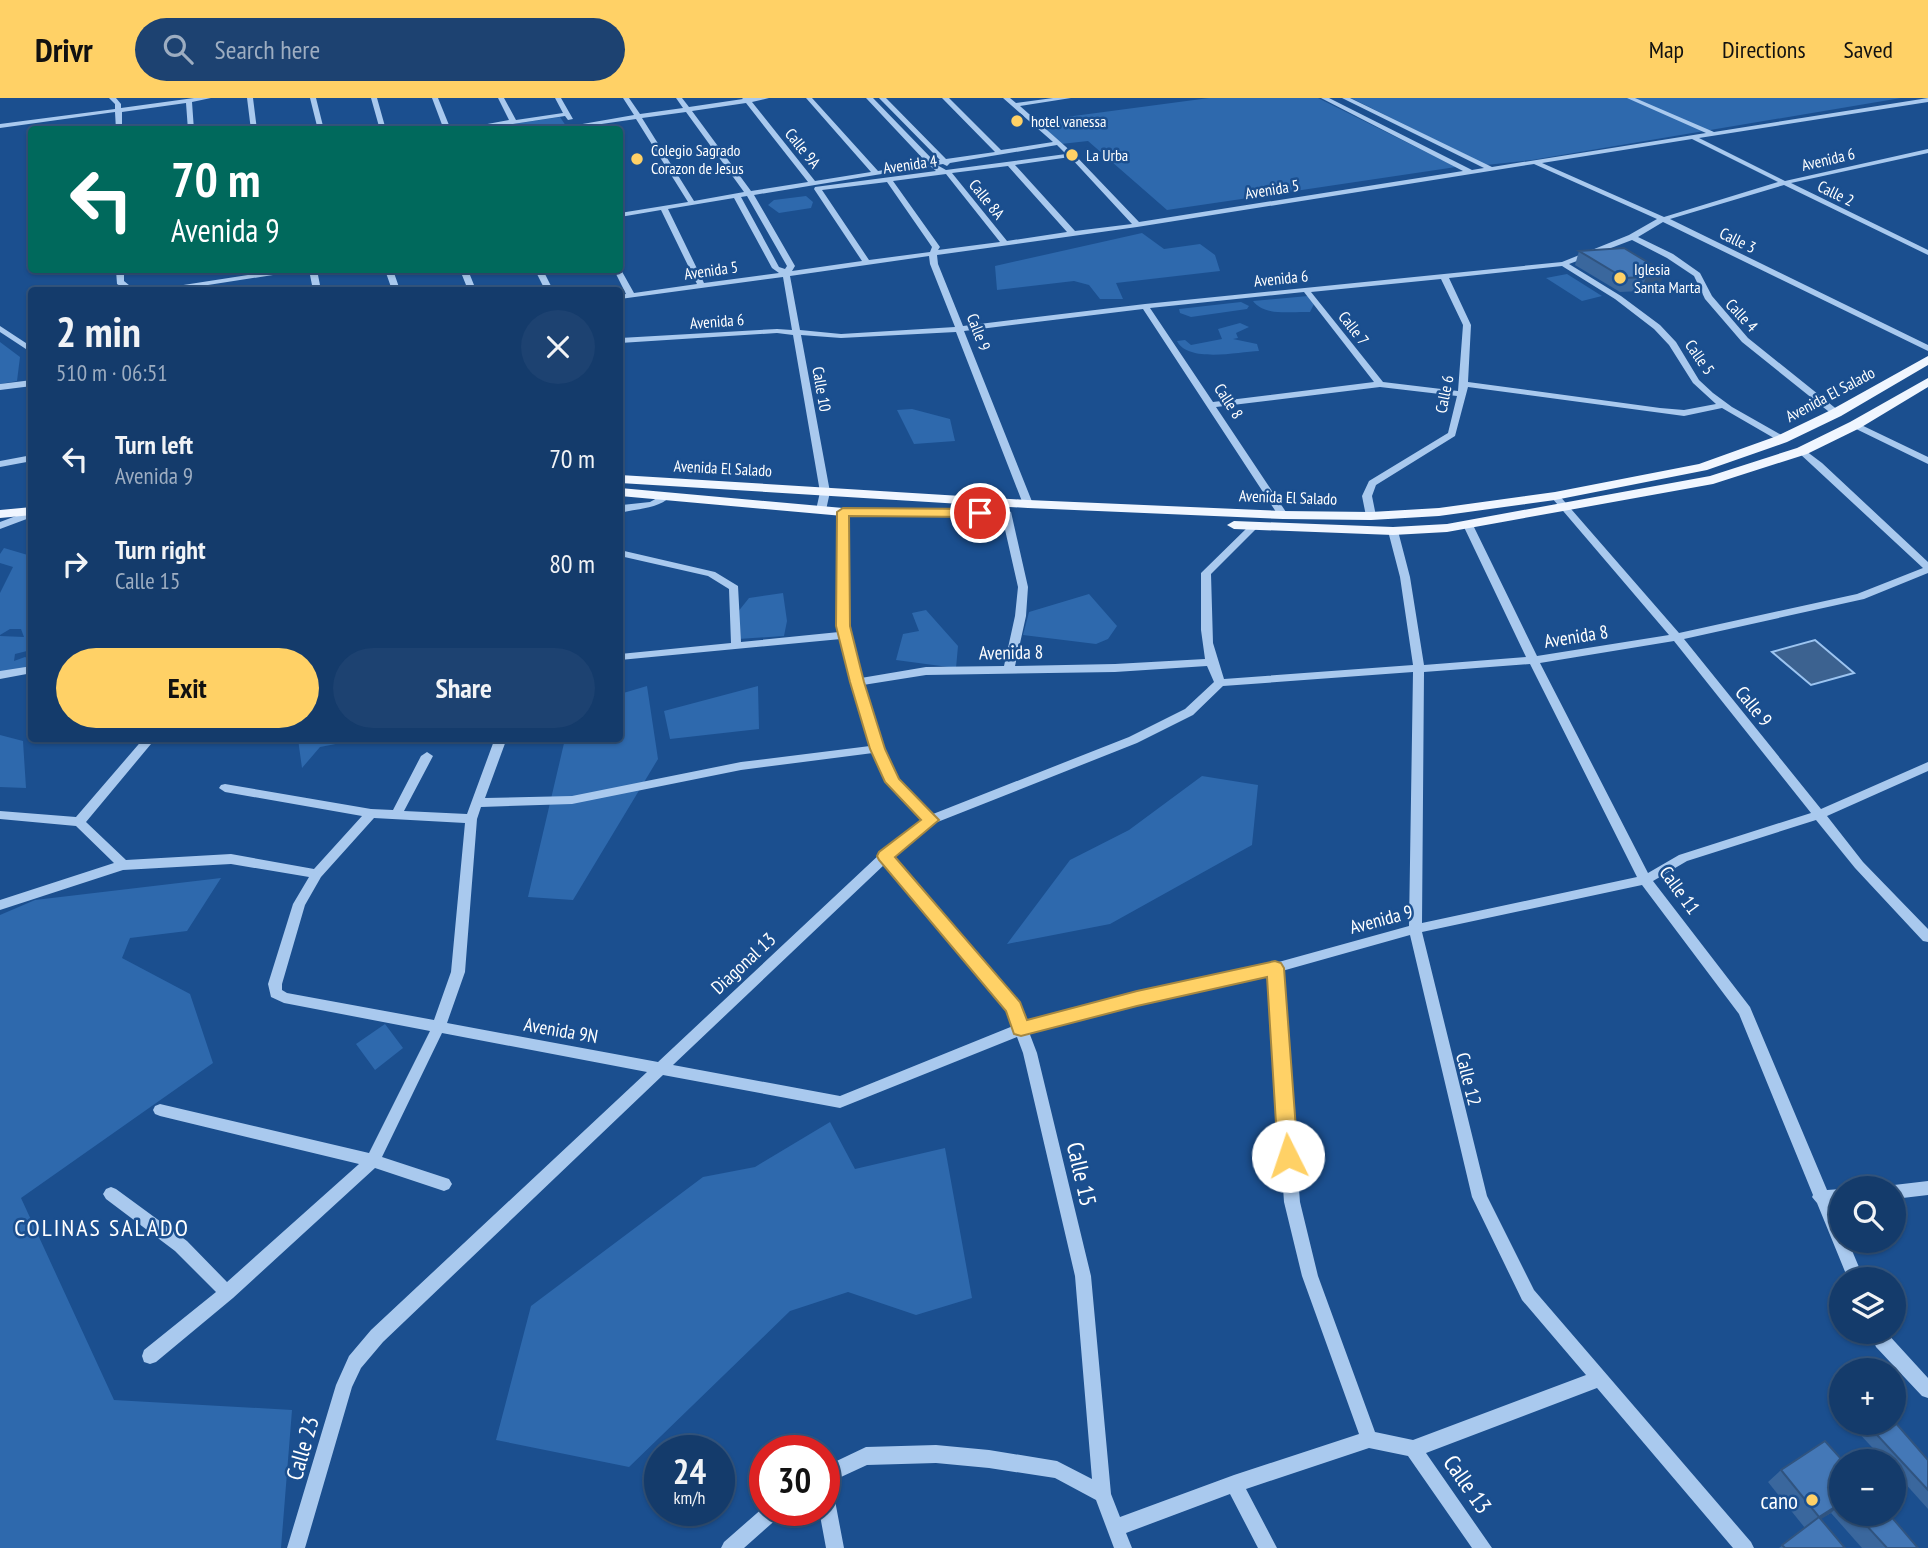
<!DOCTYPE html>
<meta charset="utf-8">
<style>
:root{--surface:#143b6b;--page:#1d4271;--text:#f1f3f6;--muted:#9dadc1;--line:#33557e;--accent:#ffd166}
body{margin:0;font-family:"PT Sans Narrow",sans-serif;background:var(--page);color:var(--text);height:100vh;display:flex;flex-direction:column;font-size:26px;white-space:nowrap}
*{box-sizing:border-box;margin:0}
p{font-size:23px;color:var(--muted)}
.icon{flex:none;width:38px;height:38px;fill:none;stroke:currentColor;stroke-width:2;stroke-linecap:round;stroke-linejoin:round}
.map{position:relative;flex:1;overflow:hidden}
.drawer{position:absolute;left:28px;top:189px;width:595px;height:455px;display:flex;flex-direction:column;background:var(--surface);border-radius:7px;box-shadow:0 2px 5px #0004,0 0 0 2px var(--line)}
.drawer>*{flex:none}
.hud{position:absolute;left:28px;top:28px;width:595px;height:147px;border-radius:7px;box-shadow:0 2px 5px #0004,0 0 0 2px var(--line);background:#00695c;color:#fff;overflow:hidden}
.buttons{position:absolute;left:1829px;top:1078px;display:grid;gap:14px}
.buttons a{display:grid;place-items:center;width:77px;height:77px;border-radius:50%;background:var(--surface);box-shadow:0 2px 5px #0004,0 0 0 2px var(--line);font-size:35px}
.speed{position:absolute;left:644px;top:1337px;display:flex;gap:14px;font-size:35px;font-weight:700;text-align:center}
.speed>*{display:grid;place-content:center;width:91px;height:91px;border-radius:50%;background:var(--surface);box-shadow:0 2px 5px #0004,0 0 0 2px var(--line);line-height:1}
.speed small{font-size:18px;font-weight:400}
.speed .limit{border:10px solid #d22;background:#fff;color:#111}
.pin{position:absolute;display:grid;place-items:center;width:60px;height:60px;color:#fff;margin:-30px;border:4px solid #fff;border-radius:50%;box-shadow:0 2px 7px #0007}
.me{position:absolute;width:77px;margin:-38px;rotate:356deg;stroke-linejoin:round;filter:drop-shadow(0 0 5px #0008)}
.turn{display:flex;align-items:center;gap:24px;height:147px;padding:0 28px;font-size:32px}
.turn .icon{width:91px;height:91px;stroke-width:2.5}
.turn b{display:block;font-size:49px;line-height:60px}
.round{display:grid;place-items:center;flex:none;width:74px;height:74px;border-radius:37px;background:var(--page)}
.headline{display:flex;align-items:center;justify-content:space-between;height:119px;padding:0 28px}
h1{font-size:42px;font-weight:800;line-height:52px}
.action{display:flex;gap:14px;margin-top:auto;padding:14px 28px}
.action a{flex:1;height:80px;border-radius:42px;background:var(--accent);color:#111;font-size:28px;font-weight:800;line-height:80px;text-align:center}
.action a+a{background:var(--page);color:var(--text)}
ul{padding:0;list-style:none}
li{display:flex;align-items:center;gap:21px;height:105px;padding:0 28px}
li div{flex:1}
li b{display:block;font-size:26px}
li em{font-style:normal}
header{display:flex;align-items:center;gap:42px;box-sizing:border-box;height:98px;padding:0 35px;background:var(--accent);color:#111}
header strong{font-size:33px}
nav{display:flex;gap:38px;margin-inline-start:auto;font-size:24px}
.search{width:490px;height:63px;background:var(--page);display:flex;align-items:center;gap:18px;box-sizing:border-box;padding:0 24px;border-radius:38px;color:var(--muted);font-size:26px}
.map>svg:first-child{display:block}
.green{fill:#2e69ad}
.water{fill:#3c6290;stroke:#9cc4f0;stroke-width:2}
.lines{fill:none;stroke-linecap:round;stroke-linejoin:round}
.minor{fill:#a9c9ee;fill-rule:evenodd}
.major{fill:#f0f6ff;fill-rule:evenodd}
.wall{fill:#3a679d}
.shaded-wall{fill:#305480}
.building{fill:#4478b7;stroke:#305480;stroke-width:2}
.route{fill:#ffd166;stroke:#a68842;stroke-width:2}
.poi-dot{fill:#ffd166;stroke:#1b4f8f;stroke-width:2.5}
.labels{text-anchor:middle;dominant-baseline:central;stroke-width:5;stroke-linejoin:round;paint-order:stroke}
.far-poi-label{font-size:16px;fill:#fff;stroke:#1b4f8f;text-anchor:start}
.far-street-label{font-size:16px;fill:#fff;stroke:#1b4f8f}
.street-label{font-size:19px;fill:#fff;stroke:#1b4f8f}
.near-street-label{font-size:23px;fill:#fff;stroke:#1b4f8f}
.near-poi-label{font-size:23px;fill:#fff;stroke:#1b4f8f;text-anchor:end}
.near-neighbourhood-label{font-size:24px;letter-spacing:2px;fill:#fff;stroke:#1b4f8f}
</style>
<header>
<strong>Drivr</strong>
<div class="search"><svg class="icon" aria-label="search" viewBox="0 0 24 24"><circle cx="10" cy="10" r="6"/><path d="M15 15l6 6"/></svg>Search here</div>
<nav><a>Map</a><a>Directions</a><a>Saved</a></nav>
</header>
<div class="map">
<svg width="1928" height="1450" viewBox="0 0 1928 1450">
<rect width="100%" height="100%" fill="#1b4f8f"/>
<path class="green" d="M1209,0h109l138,69 -289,43 -79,-69 -27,3 -25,-23z
M1351,0h550l-369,62 -46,5z
M560,19l8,12 -94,1z
M806,98l7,6 -2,6 -32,5 -11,-8 6,-5z
M1142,135l22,16 36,-5 15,11 5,16 -104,12 7,16h-23l-11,-14 -15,-4 -77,9 -2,-24z
M1567,176l35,22 -20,5 -36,-23z
M1308,198l6,8 -4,8c-18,-1 -45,5 -57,-11z
M1241,204l8,4 -2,3 -56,8 -11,-4 -1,-4z
M1240,225l9,4 -13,6 2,5 -5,1 24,5 2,7c-21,1 -71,12 -82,-10l8,-1 6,5 31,-6 -4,-10z
M0,244l20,15 -3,24 -17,3z
M912,311l38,10 5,22 -41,3 -17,-34z
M4,450l27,8v94l-16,4 -1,7 11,-4 6,3v5l-14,6h-17v-35l24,1 -3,-8h-11l-10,6v-42l13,-26 -13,-4v-9z
M783,495l4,28 -3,15 -46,3 -1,-26 12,-15z
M1089,496l28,32 -9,13 -12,5 -73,-9 6,-23z
M926,512l32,36 -2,22 -60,-8 7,-26 16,-3 -7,-18z
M647,588l11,73 -85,141 -45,-3 37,-158 55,-1v-44z
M758,588l1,43 -89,10 -6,-28z
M0,637l23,6 3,47 -26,-1z
M298,641v-1l64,1 -42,8 -18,21z
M1202,678l56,9 -6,60 -142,79 -103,20 63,-84 59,-30z
M221,780l-34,53 -57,7 -8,20 68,36 23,69 -192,135 93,202 178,10 -11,138h-281v-633l35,-15z
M385,926l18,24 -28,22 -19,-26z
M830,1024l25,47 90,-21 27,150 -56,17 -68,-23 -58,19 -161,156 -133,-27 35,-134 172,-129 52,-10z"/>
<path class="water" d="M1815,542l39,33 -43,12 -39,-33z"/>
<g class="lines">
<path class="minor" d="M109,0h7l5,6v4l73,-10h17l-19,4 2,28h-6l-2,-27 -64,9v18h-6l-1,-18 -115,16v-4l115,-15v-5z
M247,0h6l4,32h-6z
M310,0h6l8,32h-6z
M371,0h6l9,32h-6z
M432,0h6l13,32h-7z
M498,0h6l12,22 47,-7 -8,-15h6l12,21 -5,1 -3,-4 -90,14h-20l54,-10z
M623,0h6l11,16 43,-6 -7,-10h6l7,9 54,-8 -1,-1h27l-17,4 63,79 56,-9 -65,-74h6l66,73 49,-8 -61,-65h7l61,63 6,-1 -61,-62h7l60,61 49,-7 -53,-54h7l52,52 52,-8 -50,-44h7l6,5 37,-5h18l-51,8 54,48 65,68 324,-51 -142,-73h8l143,72 12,-2 -142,-70h8l142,69 214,-34 -79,-35h8l79,34 214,-34v4l-229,36 86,43 143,-32v4l-137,30 137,67v5l-144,-70 -114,34 258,126v6l-265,-129 -25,15 35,17 27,19 12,23 36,42 91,73v4h-6l-91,-73 -37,-43 -11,-23 -27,-18 -35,-18 -63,24 52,32 39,29 16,17 23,38 14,13 19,14 53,30v4h-6l-57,-33 -38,8 -216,-29 -13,49 -79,49 -4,11 4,20 -5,3 -5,-3 -4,-20 7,-15 79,-48 9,-37 -77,-9 -164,20 72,108 -5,3 -5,-3 -135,-206 -179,22 69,173 -5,3 -5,-3 -67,-172 -115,6 -40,-3 29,157 -4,18 -5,3 -5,-3 4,-18 -27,-157 -16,-2 -157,10v-5l157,-9 15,1 -9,-53 -163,22v-4l6,-1 -12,-24 6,-2 14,25 63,-9 -36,-74 -41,7v-4l68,-11 -52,-83 -62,9 -3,-2 63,-11zM746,5l62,79 -57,9 -59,-80zM686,14l58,80 -50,9 -52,-83zM1692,41l86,43 -114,35 -122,-54zM1057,47l9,9 -120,16 -9,-5 6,-1 4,2 3,-3zM1070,59l62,67 -57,7 -60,-66zM1534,66l123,55 -28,16 -67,27 -417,42 -182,22 -25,-62 -1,-9 200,-28zM930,68l6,5 -121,16 -1,2 48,72 -70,10 3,-5 -41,-71zM1008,68l59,66 -60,9 -55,-68zM946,76l54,68 -62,8 2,-3 -47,-66zM887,84l45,65 -2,5 -61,8 -47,-70zM747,98l40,70 -2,3 -6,-2 -38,-70zM734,100l38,70 7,5 -75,10 -36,-74zM929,158l1,8 25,63 -114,7 -41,-4 -10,-54zM1562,168l53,33 39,30 15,16 24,38 23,21 -32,6 -24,-2 -192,-26 3,-57 -22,-47zM1441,181l22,46 -5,66 -75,-9 -72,-90zM1304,194l70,90 -161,20 -63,-94z
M116,172h8v11l11,9h-8l-10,-6z
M280,172h16l-4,2 -116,18h-16l4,-2z
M309,172h8l4,20h-8z
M385,172h8l7,20h-8z
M460,172h8l8,20h-8z
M535,172h8l10,20h-8z
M0,228l32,21v6l-32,-21z
M32,282v6l-32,4v-6z
M1855,324l73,35v7l-76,-37v-4z
M1802,350l20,15 106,99v11l-64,26 -180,40 137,170 107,-47v9l-101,45 36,46 65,67v13l-5,-1 -68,-73 -39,-48 -129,41 -34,20 97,126 77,183 14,-1v14h-9l9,21v17h7l16,38h-16l-31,-76 -5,-6 1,-2 -74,-181 -97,-129 -220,47 65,264 47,94 217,252 3,6h-21l-136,-160 -171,65 66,95h-20l-64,-92 -39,-8 -123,41 31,59h-19l-28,-54 -104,39 6,15h-18l-18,-48 -41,-22 -66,-10 -53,-5 -69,2 -39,18 5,7 11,58h-18l-7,-38h5v-43l42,-20 70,-2 53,5 68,11 35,18 -17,-203 -52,-223 -6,-16 -177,71 -177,-33 -280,267 -22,26 -9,19 -47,161h-18l49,-163 13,-29 22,-26 276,-258 -205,-39 -60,124 67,22 3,5 -3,5 -5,2 -69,-23 -142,130 -77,64 -6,2 -6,-2 -2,-6 2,-6 72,-58 -41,-41 -69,-52 -3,-5 3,-5 5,-2 5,2 71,52 40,41 132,-118 -199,-48 -5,-2 -2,-4 2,-4 5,-2 209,49 61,-122 -146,-28 -13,-6 -3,-13 25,-80 16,-27 -78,-13 -108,6 -123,40v-10l114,-37 -38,-37 -76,-7v-8l76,6 68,-79h12l-70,84 40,38 105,-6 83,15 48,-53 -137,-24 -6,-4 2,-3 4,-1 146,25 22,1 28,-54 6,-4 6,4 -29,55 63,3 28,-76h12l-22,60 87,-2 169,-34 129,-16 -29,-107 -221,21v-6l111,-11 -2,-54 -21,-13 -88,-20v-6l95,22 23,14 3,56 98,-10 -1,-120 5,-3 5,3v114l13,52 65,-11 78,-1 11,-50 3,-29 -17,-75 5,-3 5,3 17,75 -2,29 -11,50 100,-2 90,-5 -4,-29v-57l50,-49h6v4l-46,46 2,69 11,36 189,-14 -13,-88 -12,-46 5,-3 5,3 12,46 14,88 102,-8 -63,-132 5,-3 5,3 64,131 132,-21 -117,-137 -2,-2 5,-3 3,1 121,139 178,-39 66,-26 -124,-115v-4zM1674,543l137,172 -132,42 -31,18 -108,-210zM1530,566l107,213 -215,46 2,-251zM1207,568l7,16 -29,27 -56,28 -196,77 -36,-34 -14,-31 -20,-64 63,-10 189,-3zM1413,574l-4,254 -134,37 -138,30 -111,29 -8,-19 -125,-146 42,-34 202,-80 56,-28 30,-29zM873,655l15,32 35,35 -42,33 -223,209 -211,-39 18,-51 12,-153 4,-12 91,-3 169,-34zM374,720l91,5 -14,149 -17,48 -147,-27 -5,-3v-6l23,-79 16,-28zM885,766l122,146 6,16 -173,70 -167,-31zM1410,837l62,262 50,103 64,75 -173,65 -38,-8 -57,-156 -18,-74 -18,-231zM1269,877l15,227 18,74 57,158 -125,41 -114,42 -9,-23 -20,-218 -54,-223 -8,-21 108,-29z
M32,357v6l-32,6v-6z
M666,395l5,3c-14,14 -34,12 -51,17v-6l2,-2 28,-3z
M32,412v7l-32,12v-7z
M32,568v7l-32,6v-8z
M1928,1083v14l-34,4v-11h-6l6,-3z
M1870,1234h16l42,46v20l-6,-2 -46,-49z
M765,1408v4h18l-3,6 -36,32h-23l3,-6z"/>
<path class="major" d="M1928,258v9l-87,51 -54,26 -80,28 -152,30 -116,16 -68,4 -88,-1 -255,-11 -408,-25v-8l408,25 255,11 88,1 68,-4 116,-16 144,-28 78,-28 54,-26z
M1928,280v9l-68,41 -53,26 -94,30 -266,48 -54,3 -159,-6 -7,-4 7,-4 159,6 54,-3 263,-48 87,-28 53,-26z
M620,390l223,20 157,1 7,4 -7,4 -157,-1 -223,-20z
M32,409v8l-32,3v-8z"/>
</g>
<path class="wall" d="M1624,150l36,38 -19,5 -21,1 -45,-27 4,-14z
M1858,1325h36l34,37v49l-34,-38v-10h-9l-32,-34z
M1841,1363v53h48l29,34h-56l-31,-35 -11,6 25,29h-66l26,-20 -37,-46 13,-12z"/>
<path class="shaded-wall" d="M1664,174l-4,14 -19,5 5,-14z
M1841,1405l-10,10 -26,16 14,-12z"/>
<path class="building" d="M1624,150l40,24 -18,5 -22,1 -45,-27z
M1894,1323l34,39v30l-62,-67h28z
M1825,1343l18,20h-2v42l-22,14 -38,-47z
M1856,1416h33l29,34h-31z
M1819,1419l26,31h-60l-3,-3z"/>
<path class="route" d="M843,410l137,1 6,4 -6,4 -131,-1 1,110 14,56 21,67 14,30 40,41 -44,37 125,145 7,18 110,-29 138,-30 6,2 3,5 14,188 -3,6 -7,2 -7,-2 -3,-6 -11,-179 -130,29 -116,30 -7,-2 -8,-23 -127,-151 -2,-4 2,-4 42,-32 -36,-38 -15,-33 -20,-67 -14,-56 1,-114z"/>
<g class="poi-dot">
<circle cx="1017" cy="23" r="7"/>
<circle cx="1072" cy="57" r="7"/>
<circle cx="637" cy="61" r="7"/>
<circle cx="1620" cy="180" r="7"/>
<circle cx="1812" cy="1402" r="7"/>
</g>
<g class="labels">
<g class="far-poi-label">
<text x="1031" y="23">hotel vanessa</text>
<text x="651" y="52">Colegio Sagrado<tspan x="651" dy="18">Corazon de Jesus</tspan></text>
<text x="1086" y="57">La Urba</text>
<text x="1634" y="171">Iglesia<tspan x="1634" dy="18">Santa Marta</tspan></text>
</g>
<g class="far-street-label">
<text transform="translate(803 50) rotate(51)">Calle 9A</text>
<text transform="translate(1828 61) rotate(-13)">Avenida 6</text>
<text transform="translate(910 66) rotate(-8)">Avenida 4</text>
<text transform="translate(1272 91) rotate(-9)">Avenida 5</text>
<text transform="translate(1836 95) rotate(26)">Calle 2</text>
<text transform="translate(987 101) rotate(51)">Calle 8A</text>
<text transform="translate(1738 142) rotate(26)">Calle 3</text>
<text transform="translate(711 172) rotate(-8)">Avenida 5</text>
<text transform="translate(1281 180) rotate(-6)">Avenida 6</text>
<text transform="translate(1742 217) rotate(47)">Calle 4</text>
<text transform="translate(717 223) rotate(-4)">Avenida 6</text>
<text transform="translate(1354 230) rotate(52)">Calle 7</text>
<text transform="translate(979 234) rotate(69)">Calle 9</text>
<text transform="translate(1700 259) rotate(55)">Calle 5</text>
<text transform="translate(822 291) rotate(80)">Calle 10</text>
<text transform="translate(1444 296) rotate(-79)">Calle 6</text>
<text transform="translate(1830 296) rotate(-28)">Avenida El Salado</text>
<text transform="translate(1229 303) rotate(57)">Calle 8</text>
<text transform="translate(723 370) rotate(3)">Avenida El Salado</text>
<text transform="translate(1288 399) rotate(2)">Avenida El Salado</text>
</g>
<g class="street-label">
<text transform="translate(1576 538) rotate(-9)">Avenida 8</text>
<text transform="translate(1011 554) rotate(-1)">Avenida 8</text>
<text transform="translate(1754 608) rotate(51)">Calle 9</text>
<text transform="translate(1680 792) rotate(54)">Calle 11</text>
<text transform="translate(1381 821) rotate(-15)">Avenida 9</text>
<text transform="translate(743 865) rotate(-43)">Diagonal 13</text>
<text transform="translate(561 932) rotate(10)">Avenida 9N</text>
<text transform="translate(1469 981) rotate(76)">Calle 12</text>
</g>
<g class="near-street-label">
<text transform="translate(1082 1076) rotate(77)">Calle 15</text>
<text transform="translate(302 1350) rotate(-74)">Calle 23</text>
<text transform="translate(1468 1386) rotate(55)">Calle 13</text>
</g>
<g class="near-poi-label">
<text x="1798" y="1402">cano</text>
</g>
<g class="near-neighbourhood-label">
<text x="102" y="1129">COLINAS SALADO</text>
</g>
</g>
</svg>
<div class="buttons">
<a><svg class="icon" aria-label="search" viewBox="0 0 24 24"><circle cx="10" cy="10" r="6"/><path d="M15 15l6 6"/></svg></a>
<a><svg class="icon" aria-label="layers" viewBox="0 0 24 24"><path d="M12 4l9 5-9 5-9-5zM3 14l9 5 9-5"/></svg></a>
<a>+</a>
<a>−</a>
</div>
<div class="speed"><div>24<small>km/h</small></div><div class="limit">30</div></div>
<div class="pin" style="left:980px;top:415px;background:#d93025"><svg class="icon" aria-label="arrive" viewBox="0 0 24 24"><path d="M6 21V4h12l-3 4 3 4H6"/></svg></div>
<svg class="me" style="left:1288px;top:1058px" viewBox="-20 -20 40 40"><circle r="19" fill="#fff"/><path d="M0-13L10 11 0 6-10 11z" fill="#ffd166"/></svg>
<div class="hud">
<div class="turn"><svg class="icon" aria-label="left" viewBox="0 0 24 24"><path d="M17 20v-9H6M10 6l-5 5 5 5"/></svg><div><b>70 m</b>Avenida 9</div></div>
</div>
<section class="drawer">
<div class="headline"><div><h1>2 min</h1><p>510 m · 06:51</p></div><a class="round"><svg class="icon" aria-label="close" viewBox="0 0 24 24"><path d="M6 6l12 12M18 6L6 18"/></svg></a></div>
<ul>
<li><svg class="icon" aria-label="left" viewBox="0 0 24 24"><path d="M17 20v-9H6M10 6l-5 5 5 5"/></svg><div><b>Turn left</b><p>Avenida 9</p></div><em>70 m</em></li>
<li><svg class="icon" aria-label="right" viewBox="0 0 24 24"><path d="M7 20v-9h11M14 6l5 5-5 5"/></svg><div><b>Turn right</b><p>Calle 15</p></div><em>80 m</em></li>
</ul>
<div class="action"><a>Exit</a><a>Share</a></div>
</section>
</div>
